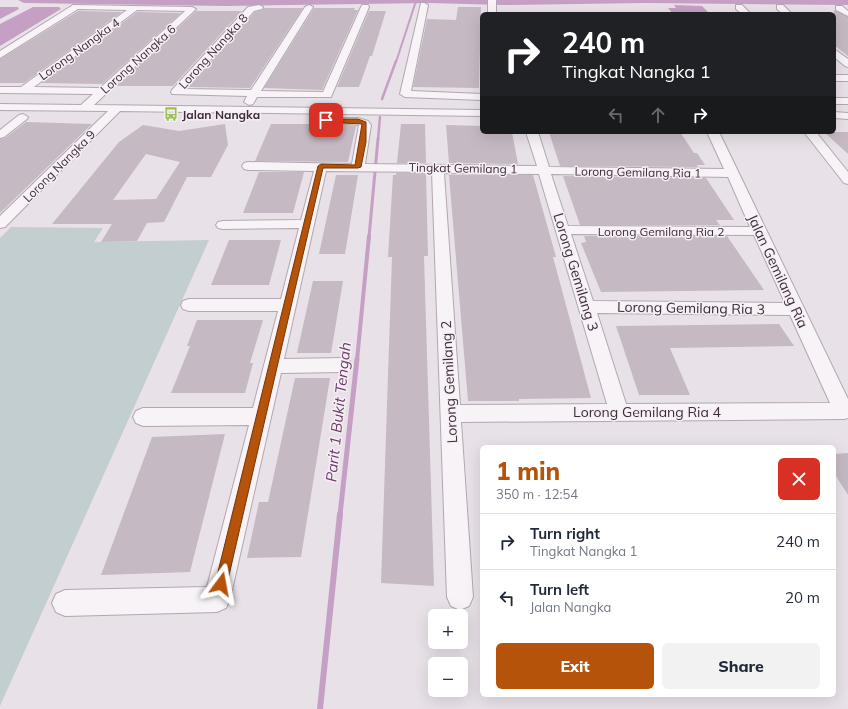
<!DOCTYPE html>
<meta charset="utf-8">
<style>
:root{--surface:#fff;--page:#f2f2f3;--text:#1f2937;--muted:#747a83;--line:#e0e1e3;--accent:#b45309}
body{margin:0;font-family:Mulish,sans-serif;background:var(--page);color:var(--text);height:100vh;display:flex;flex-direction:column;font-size:15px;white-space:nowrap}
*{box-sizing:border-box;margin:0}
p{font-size:13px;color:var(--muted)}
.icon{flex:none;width:22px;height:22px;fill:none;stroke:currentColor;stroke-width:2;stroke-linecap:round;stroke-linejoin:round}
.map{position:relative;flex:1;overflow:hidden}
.side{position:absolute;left:480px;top:445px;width:356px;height:252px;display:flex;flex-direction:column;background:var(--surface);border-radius:6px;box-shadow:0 4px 16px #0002}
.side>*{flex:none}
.banner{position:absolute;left:480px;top:12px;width:356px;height:122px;border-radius:6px;box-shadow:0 4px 16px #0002;background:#202124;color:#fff;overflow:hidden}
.controls{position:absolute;left:428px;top:609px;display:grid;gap:8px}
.controls a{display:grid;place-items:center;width:40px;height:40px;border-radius:6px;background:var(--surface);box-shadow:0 4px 16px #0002;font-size:20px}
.pin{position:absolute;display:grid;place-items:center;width:34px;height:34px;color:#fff;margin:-17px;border-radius:8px;box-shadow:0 2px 6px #0006}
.me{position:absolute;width:44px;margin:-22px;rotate:13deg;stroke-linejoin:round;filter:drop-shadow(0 0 3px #0008)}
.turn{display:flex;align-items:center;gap:14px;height:84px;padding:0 16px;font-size:18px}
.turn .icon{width:52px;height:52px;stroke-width:2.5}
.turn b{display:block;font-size:28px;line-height:34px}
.lanes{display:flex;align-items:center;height:38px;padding:0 16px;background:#0003;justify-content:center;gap:20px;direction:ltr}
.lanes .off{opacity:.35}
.round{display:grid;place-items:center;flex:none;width:42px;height:42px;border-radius:6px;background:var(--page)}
.headline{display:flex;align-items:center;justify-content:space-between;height:68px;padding:0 16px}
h1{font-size:24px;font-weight:800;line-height:30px;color:var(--accent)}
.primary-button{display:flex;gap:8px;margin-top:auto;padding:8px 16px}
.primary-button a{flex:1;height:46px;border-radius:6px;background:var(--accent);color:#fff;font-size:16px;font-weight:800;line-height:46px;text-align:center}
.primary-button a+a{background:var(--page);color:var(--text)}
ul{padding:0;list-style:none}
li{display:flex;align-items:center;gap:12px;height:56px;padding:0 16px;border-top:1px solid var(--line)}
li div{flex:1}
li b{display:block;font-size:15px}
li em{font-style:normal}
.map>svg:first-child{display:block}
.green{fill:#c3ced1}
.water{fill:#c5a0c4}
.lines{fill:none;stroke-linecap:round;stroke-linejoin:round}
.stream-far5{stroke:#c5a0c4;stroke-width:2}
.stream-far4{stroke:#c5a0c4;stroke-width:2.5}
.stream-far3{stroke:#c5a0c4;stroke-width:3}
.stream-far2{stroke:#c5a0c4;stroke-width:4}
.stream-far1{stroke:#c5a0c4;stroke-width:5}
.stream{stroke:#c5a0c4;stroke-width:6}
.river{fill:#c5a0c4;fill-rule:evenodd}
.building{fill:#c5b9c3;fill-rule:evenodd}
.minor-casing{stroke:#b2a7b1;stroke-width:2}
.minor{fill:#f7f3f6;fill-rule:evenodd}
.route{fill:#b45309;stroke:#753606}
.labels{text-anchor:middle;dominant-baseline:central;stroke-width:3;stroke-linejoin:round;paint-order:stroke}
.far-street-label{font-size:12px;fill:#3e2b3c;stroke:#f6f0f5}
.far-poi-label{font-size:12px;font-weight:bold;fill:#3e2b3c;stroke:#f6f0f5;text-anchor:start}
.street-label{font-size:14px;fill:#3e2b3c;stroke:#f6f0f5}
.water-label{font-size:15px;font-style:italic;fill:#6e396c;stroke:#f6f0f5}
</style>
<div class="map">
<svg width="848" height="709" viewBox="0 0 848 709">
<rect width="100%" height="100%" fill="#e8e1e8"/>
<path class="green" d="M11,227l92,1 -9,14 115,-2 -209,466v-468z"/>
<path class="water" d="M674,5l28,1 8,8h-37l-5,-6h8z
M0,7h18l1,2 -19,10z
M33,7h26l2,2 -61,37v-22z"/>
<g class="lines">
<path class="stream-far5" d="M396,62l19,-58 3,-4"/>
<path class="stream-far4" d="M382,99l14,-38
M378,140l2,-23"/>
<path class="stream-far3" d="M369,237l9,-98"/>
<path class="stream-far2" d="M357,360l12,-124"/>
<path class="stream-far1" d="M340,515l17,-156"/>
<path class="stream" d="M320,709l20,-195"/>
<path class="river" d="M18,0h830v5l-202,-2 -144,2 -72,-2 -204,3 -202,-3z"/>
</g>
<path class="building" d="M458,7h23l-2,81 -66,-1 14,-68 29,1z
M264,8h39l-53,80 -62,-1 67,-75 7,-2z
M314,8h41l-1,2h4l-36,80 -58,-2z
M834,10l14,7v39l-14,-11z
M78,11l44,1 -98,71h-24v-24z
M196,11h46l-69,75h-57z
M369,11h17l-14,45h-2l-11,31h-22z
M137,12l44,1 -79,71 -61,-1z
M26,122l66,2 -92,89v-74l5,-1z
M225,124l3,21 -17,32h-24l-23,45 -17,1 -10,18 -36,1 11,-18h-60l67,-82 24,-17 36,6zM146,154l34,8 -24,37 -43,1z
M271,124h66l19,2 -8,36 -93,-1z
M401,124h24l1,39h-29z
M446,125l36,1v6h30l6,32 -69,-1z
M549,132h131l14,21h3l8,12h-8l1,2 -138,-1z
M824,132h24v22z
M259,172h45l-11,41h-50z
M396,173h30l2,83h-4l10,330 -53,-3 11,-326h-4l5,-82h3z
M336,175h22l-13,79h-26z
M449,175h84l23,82h-3l38,141 -72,1v2h-51z
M563,176l143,2 28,42h-18l4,5h-140z
M584,236h143l37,54 -163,2 -20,-49 5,-1z
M229,240h52l-12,45h-58z
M313,281h30l-12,72h-34z
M197,320h66l-13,43h3l-8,30h-74l19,-47h-3z
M779,324l15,22 -124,2 20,47h-51l-23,-69z
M295,378h35l-29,179 -54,1 12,-56h9z
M225,434l-35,138 -89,3 51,-138z
M848,453v42l-14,-22v-19z"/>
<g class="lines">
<defs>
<path id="minor" d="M488,0h8v14h-8z
M421,3h3l4,2 -17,86 71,3v6l-77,-3 -5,-3z
M73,5l119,2 4,2 -102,96 388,5v6l-362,-5 -115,116 -5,1v-12l108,-105 -108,-1v-6l81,1 12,-11 -93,-1v-6h21l106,-77 -49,-1 -78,49v-7zM137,10l48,1 -85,77 -66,-1z
M259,5l4,2 -1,2 -8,2 -70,78 67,1 54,-83 4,-2 4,2 -52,84 62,1 38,-85 1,-2h6l1,2 -38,90h-74l-4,7 -4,1 -5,-3 3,-6 -75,-2 -1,-2 1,-2 76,-83z
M736,5h6l9,9h-9l-6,-5z
M777,5h6l9,9h-9l-6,-5z
M836,6h6l6,5v5l-12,-6z
M834,49l14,10v8l-3,-1 -11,-9z
M834,75h14v6h-14z
M834,98h14v6h-14z
M834,112l14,1v6l-14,-1z
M23,114l5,3 -1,2 -23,18 -4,1v-8l19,-15z
M341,118h17l10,3 3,4 -6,39 172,2 -11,-34h12l11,35 175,2 -17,-37h12l129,267v19l-4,1 -383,3 12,175 -4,9 -9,4 -9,-4 -4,-9 -15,-425 -106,-1 -42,188 59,-1 6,2 3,5 -3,5 -6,2 -62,1 -51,226 -4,9 -9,4 -152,4 -9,-4 -4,-9 4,-9 9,-4 142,-3 42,-162 -106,1 -7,-3 -3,-6 3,-6 7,-3h110l25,-97h-89l-6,-2 -2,-4 2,-4 6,-2h92l18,-71 -76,1 -5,-1 -2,-3 2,-3 5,-1 78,-1 13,-49 -66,-1 -4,-1 -2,-3 2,-3 4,-1 104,2 7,-39 -22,-2 -1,-2zM444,173l95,1 68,230 -147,1zM551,174l177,3 22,50 -182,-1zM571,234l183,1 31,68 -192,-2zM597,313l193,2 40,88 -204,1z
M804,132h12l32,40v12l-4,-1z"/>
</defs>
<use href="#minor" class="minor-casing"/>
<use href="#minor" class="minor"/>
</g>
<path class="route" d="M326,119h32l8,3v20l-5,25 -3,1h-35l-96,416 -2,4 -4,2 -5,-2 -1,-4 103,-418 3,-2 34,1 7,-41 -38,-2 -1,-2z"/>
<defs>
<symbol id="bus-bare" viewBox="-9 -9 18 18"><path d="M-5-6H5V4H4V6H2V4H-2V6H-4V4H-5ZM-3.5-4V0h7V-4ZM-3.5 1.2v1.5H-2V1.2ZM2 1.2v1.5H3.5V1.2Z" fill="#9ac152" stroke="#f6f0f5" stroke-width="2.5" paint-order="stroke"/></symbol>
</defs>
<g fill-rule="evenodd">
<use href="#bus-bare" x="161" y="104" width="20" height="20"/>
</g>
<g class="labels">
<g class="far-street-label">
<text transform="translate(79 49) rotate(-36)">Lorong Nangka 4</text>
<text transform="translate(213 51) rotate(-48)">Lorong Nangka 8</text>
<text transform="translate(138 59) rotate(-42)">Lorong Nangka 6</text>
<text transform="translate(59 166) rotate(-45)">Lorong Nangka 9</text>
<text transform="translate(463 168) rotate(1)">Tingkat Gemilang 1</text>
<text transform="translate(638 172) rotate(1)">Lorong Gemilang Ria 1</text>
<text x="661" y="231">Lorong Gemilang Ria 2</text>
</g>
<g class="far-poi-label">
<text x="182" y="114">Jalan Nangka</text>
</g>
<g class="street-label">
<text transform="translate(778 271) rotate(65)">Jalan Gemilang Ria</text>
<text transform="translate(576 272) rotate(73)">Lorong Gemilang 3</text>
<text transform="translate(691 308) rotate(1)">Lorong Gemilang Ria 3</text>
<text transform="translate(449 382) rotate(-93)">Lorong Gemilang 2</text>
<text x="647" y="412">Lorong Gemilang Ria 4</text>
</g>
<g class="water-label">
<text transform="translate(338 412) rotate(-84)">Parit 1 Bukit Tengah</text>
</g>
</g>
</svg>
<div class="controls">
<a>+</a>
<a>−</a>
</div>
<div class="pin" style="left:326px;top:120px;background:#d93025"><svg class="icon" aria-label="arrive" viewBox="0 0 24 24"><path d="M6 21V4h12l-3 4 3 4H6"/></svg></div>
<svg class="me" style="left:221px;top:584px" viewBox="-20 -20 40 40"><path d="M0-17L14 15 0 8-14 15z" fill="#b45309" stroke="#fff" stroke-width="4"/></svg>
<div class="banner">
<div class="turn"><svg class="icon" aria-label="right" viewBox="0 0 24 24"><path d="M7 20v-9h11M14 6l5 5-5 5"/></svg><div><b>240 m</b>Tingkat Nangka 1</div></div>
<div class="lanes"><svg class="icon off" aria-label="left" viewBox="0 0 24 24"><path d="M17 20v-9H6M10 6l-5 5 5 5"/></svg><svg class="icon off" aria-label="ahead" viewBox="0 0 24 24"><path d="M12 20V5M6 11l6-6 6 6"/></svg><svg class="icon" aria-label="right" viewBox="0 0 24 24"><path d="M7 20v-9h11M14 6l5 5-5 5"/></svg></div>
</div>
<section class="side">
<div class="headline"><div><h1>1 min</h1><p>350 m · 12:54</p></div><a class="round" style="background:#d93025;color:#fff"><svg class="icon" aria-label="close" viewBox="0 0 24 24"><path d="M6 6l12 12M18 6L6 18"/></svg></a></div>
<ul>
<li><svg class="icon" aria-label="right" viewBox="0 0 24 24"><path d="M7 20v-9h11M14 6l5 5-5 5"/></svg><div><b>Turn right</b><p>Tingkat Nangka 1</p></div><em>240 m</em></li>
<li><svg class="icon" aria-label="left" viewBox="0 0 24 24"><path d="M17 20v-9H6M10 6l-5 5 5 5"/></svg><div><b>Turn left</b><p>Jalan Nangka</p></div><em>20 m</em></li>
</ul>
<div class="primary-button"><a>Exit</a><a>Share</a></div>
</section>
</div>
